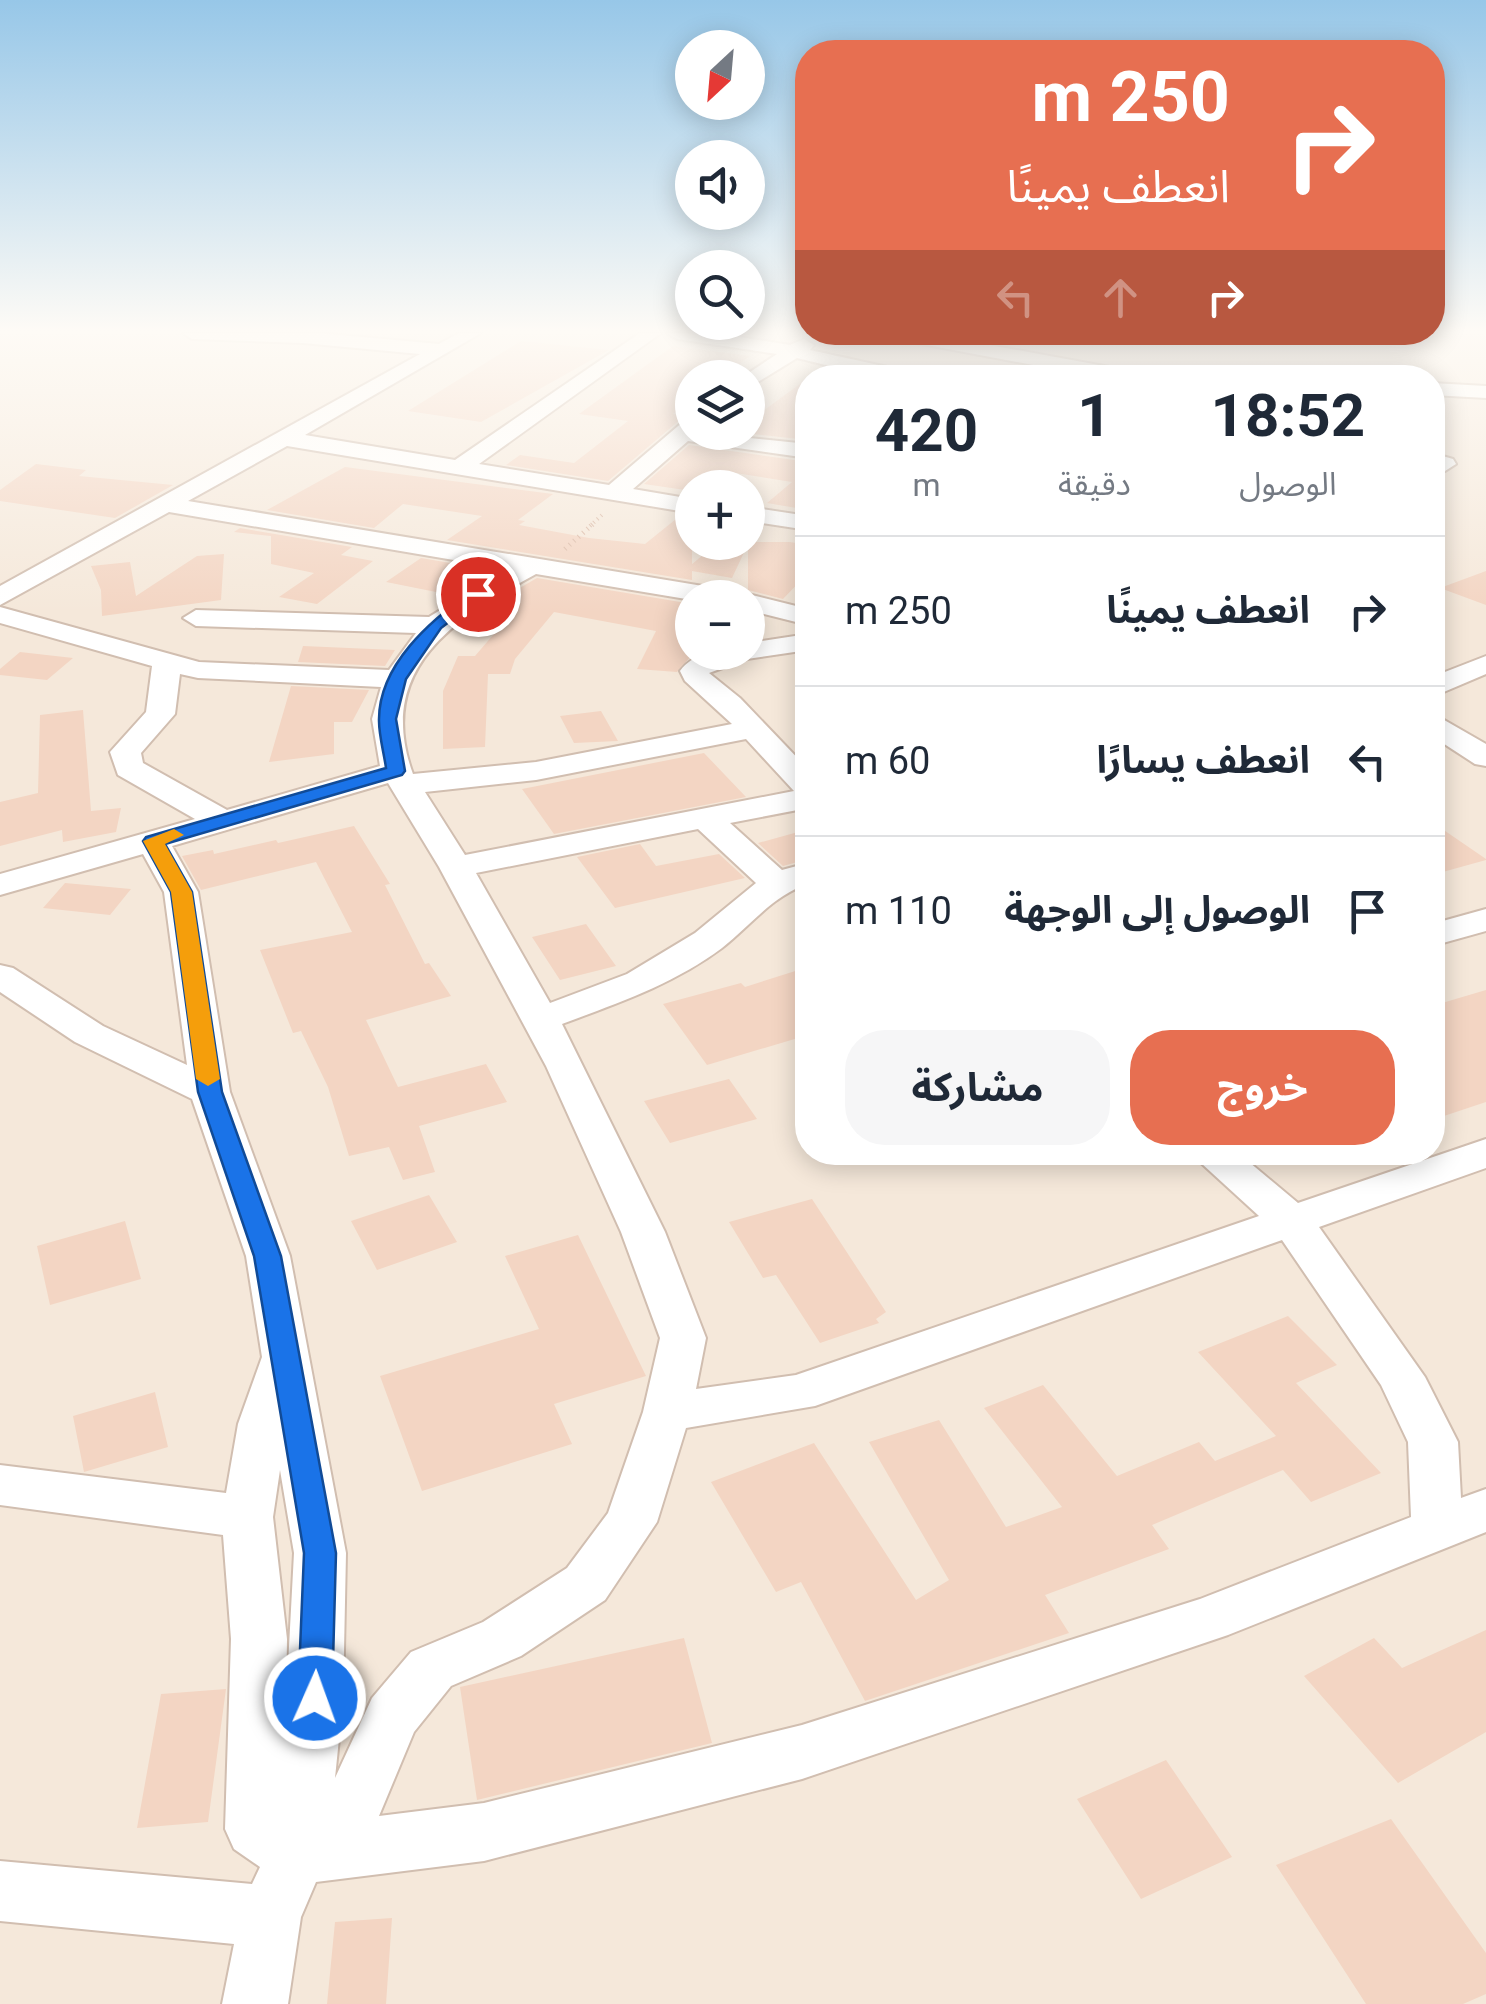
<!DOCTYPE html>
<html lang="ar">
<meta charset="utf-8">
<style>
:root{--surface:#fff;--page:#f6f6f7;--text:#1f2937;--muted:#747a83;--line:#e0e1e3;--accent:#e76f51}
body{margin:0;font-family:Roboto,"Noto Sans Arabic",sans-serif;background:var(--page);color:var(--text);direction:rtl;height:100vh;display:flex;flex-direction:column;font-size:38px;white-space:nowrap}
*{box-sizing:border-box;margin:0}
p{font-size:32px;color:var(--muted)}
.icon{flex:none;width:55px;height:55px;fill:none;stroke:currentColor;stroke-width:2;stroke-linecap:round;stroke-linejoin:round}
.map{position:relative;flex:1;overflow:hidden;direction:ltr}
.details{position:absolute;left:795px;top:365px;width:650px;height:800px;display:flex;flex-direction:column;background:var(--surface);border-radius:40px;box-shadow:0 5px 25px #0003;direction:rtl}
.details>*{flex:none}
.banner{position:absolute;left:795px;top:40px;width:650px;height:305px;border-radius:40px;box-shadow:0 5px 25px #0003;direction:rtl;background:#e76f51;color:#fff;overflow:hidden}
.needle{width:65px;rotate:206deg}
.buttons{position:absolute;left:675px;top:30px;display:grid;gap:20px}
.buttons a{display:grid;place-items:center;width:90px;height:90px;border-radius:50%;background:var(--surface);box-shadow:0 5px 25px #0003;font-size:50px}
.pin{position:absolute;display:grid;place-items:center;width:85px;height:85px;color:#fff;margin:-42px;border:5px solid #fff;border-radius:50%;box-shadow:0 2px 10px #0007}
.me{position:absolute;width:110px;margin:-55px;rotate:2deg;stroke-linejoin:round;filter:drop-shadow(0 0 8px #0008)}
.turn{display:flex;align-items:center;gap:35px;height:210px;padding:0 50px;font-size:45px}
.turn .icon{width:130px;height:130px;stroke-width:2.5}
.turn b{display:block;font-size:70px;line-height:85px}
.lanes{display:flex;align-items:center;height:95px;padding:0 50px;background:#0003;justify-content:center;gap:50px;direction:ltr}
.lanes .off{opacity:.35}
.eta{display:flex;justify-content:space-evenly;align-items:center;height:170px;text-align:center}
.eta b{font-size:60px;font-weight:700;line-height:70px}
.primary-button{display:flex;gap:20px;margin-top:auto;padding:20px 50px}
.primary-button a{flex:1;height:115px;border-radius:40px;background:var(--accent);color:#fff;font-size:40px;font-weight:700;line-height:115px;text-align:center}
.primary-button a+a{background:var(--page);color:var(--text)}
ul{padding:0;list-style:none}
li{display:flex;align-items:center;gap:30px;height:150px;padding:0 50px;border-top:2px solid var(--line)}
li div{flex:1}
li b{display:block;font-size:38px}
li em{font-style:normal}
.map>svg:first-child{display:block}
.residential{fill:#f5e8da;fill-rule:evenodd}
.building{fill:#f3d5c3}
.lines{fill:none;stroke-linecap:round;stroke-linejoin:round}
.street-casing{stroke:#d1beb0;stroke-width:4}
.path-far1{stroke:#d9b8a5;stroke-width:4;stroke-dasharray:1 4;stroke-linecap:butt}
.path{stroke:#d9b8a5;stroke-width:5;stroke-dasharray:1 5;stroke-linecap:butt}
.street{fill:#fff;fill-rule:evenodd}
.route{fill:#1a73e8;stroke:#114b97;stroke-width:2.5}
.slow{fill:#f59e0b}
</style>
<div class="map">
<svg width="1486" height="2004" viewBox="0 0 1486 2004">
<rect width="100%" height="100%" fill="#fdf6ec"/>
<path class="residential" d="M0,333h1486v1671h-1486zM692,378h56v54h-56zM808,378h624v774h-624zM692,488h56v54h-56zM692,598h56v54h-56z"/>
<path class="building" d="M521,341l88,9 -128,72 -73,-11z
M673,346l77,10 -29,22h-29v21l-19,15 17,2 -8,2 -74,63 -102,-16 14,-10 54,8 54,-42 -49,-7z
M808,378v62l-75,-8h15v-10z
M689,445l119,17v48l-41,-7 25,-21 -69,-11h-6l-25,20 -48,-7z
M36,464l50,6 -7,6 94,9 -58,33 -115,-17v-11z
M345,467l208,27 -35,26 7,1 -6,4 70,13 56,6 36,-29 11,1v48l27,-22h71l18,3v28l-25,26 -35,-9v-46l-16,34 -40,-7v9l-245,-40 35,-24 -79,-12 -29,24 -107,-18z
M240,528l112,19 -11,8 32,6 -56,43 -38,-7 35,-24 -43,-9v-28l-37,-4z
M224,554l-3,46 -119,16 -1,-26 -10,-24 39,-4 6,34 61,-40z
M421,558l76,13 -41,25 -70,-14z
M1486,571v34l-46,-17z
M537,578l155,26v51l-15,17 -40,-3 19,-38 -102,-19 -39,47 -5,15h-22l-3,73 -42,2v-58l15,-35h17l42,-49 -23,-4z
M303,646l92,4 -10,16 -87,-4z
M20,652l53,6 -26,22 -47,-5v-6z
M291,686l78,4 -17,32h-18v32l-65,8z
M83,710l8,101 30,-3 -5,24 -53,10 -1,-12 -62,16v-44l38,-9 2,-78z
M601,711l17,30 -44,2 -14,-27z
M704,753l42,44 -192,37 -32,-45z
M1432,822l54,37v1l-54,15z
M354,826l36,58 -5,1 40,79 4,-1 22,33 -85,24 32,67 88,-23 21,38 -88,24 16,46 -32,8 -14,-33 -40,9 -21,-69 -27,-56 -8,2 -33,-83 92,-18 -36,-70 -115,28 -19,-34 31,-6 1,4 62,-14 2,3z
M798,832l10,10v17l-25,7 -25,-23z
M640,844l16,22 63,-12 26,24 -130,30 -38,-51z
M65,883l66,6 -21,26 -67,-7z
M586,924l30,42 -56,14 -28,-43z
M808,967v68l-101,30 -44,-61 78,-21 4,4z
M1486,990v112l-54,18v-114z
M729,1079l28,40 -87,24 -26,-42z
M429,1195l28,47 -80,28 -26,-49z
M812,1199l74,113 -10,7 3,4 -59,20 -44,-68 -13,3 -34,-56z
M125,1221l16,58 -91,26 -13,-59z
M578,1235l68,141 -92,28 18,40 -150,47 -42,-115 159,-47 -34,-73z
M1288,1316l49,49 -41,18 85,90 -70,29 -28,-32 -131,55 17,24 -124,46 24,38 -204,68 -64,-119 -25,10 -65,-110 103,-39 102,157 33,-20 -80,-138 70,-22 67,107 56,-20 -78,-99 59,-23 74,91 82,-34 16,19 61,-25 -78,-84z
M155,1392l13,55 -84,25 -11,-56z
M1486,1630v102l-88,51 -94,-107 70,-38 28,30z
M684,1638l28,105 -235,57 -17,-113z
M226,1689l-18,133 -71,6 24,-134z
M1166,1760l66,97 -91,42 -64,-100z
M1391,1819l95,134v41l-23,10h-97l-90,-139z
M392,1918l-6,86h-59l8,-82z"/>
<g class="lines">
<defs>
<path id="street" d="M183,333h135l121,11 20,-11h22l-176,102 150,25 185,-127h21l-182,131 130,21 75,-64 8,-1v12l116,12v14l-120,-17 -55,48 59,10v14l-405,-67 -99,55 539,89 12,6 9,-2 60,15v16l-60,-15v-12l-56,2 -156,-26c-80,44 -162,94 -123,200l123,-12 196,-38 -47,-43 -5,-10c17,-22 42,-19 68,-19v-9l60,-9v16l-61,9 -38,14 31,25 68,71v39l-78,15 52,47 26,-7v21c-35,11 -58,42 -86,64 -48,36 -104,55 -160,76l103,208 41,106 -10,51 100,-14 463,-159 -70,-64h48l61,51 188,-64v29l-167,59 106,150 33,65 3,56 25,-9v43l-258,103 -426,144 -318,82 -168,21 -15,35 -13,87h-66l12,-60 -234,-23v-60l252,23 8,-17 -26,-18 -9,-20 6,-190 -8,-104 -223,-30v-40l226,28 12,-69 24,-67 -16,-101 -54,-157 -117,-57 -75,-50v-27l13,3 90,58 84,39 -23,-173 -21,-38 -143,41v-21l195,-55 -77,-44 -8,-23 36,-40 6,-46 -152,-43v-16l199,55 190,8 27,-37 -220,-7 -13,-8 13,-8 233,7 78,-48 -338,-57 -169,93v-19l420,-232 -117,-11 -111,-4zM180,674l18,4 183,9 -9,32 8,47 -153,44 -84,-47 -2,-10 34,-39zM746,739l48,52 -329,64 -40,-63 111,-12zM388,783l51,84 107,199 75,166 39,106 -17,74 -35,101 -41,55 -84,54 -72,30 -39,46 -37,80 8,-79 3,-146 -56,-297 -60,-164 -32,-200 -26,-46zM698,829l58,54 -61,50 -68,41 -77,29 -74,-130zM1282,1240l99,145 27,57 3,75 -211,82 -398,126 -318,78 -105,13 35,-84 37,-46 70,-30 84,-56 52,-78 29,-94 129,-22zM280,1470l14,83 -8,150 1,-64 -14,-122z
M667,333h47l76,12 14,-6 10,6 -4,5 82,18 9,10h-22l-82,-20 -49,30v-10h-7l36,-24 -100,-15z
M885,333h39l213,39 10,6h-45l-207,-39z
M1432,383l54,3v12l-54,-3z
M1432,453l21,6 3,5 -11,7 -13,-4z
M748,507l60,9v14l-60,-9z
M1486,656v18l-54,23v-20z
M1432,713l54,31v22l-11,-2 -43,-28z
M1486,909v22l-54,15v-22z"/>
</defs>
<use href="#street" class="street-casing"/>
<path class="path-far1" d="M590,526l13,-12"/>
<path class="path" d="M565,549l28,-25"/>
<use href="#street" class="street"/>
</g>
<linearGradient id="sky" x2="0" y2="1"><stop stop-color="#97c7e8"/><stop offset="0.54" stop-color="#fefbf6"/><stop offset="1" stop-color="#fefbf6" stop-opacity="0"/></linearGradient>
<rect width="1486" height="613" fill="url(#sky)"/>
<path class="route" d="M472,591l14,3 -45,34 -35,51 -10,40 9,52 -3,4 -237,69 27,48 30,200 59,164 55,297 -4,145 -5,11 -12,5 -12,-5 -5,-11 6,-145 -50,-297 -56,-164 -27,-200 -28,-51 3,-4 240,-69c-2,-15 -7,-32 -7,-47 -1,-56 52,-101 93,-130z"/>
<path class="slow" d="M174,829l10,6 -19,9 27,48 28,187 -12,7 -12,-7 -25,-187 -28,-51z"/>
</svg>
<div class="buttons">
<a><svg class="needle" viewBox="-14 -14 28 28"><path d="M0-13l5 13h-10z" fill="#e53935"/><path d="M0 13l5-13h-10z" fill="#747a83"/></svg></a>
<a><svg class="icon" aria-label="sound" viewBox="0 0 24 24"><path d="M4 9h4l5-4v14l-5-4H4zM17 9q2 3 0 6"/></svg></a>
<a><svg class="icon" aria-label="search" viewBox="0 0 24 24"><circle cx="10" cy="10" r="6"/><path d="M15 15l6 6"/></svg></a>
<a><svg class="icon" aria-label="layers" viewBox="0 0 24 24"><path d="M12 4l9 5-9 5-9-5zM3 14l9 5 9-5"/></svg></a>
<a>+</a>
<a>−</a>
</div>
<div class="pin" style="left:478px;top:594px;background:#d93025"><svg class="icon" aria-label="arrive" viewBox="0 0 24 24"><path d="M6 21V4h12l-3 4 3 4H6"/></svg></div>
<svg class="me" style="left:315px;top:1698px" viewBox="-20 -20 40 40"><circle r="17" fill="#1a73e8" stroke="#fff" stroke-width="3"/><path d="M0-11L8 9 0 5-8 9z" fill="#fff"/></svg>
<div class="banner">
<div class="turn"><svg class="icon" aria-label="right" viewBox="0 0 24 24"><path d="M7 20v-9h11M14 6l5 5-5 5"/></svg><div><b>250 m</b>انعطف يمينًا</div></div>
<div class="lanes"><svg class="icon off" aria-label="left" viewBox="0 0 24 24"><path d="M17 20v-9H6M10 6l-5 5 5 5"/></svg><svg class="icon off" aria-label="ahead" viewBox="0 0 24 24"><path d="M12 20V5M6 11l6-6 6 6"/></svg><svg class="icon" aria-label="right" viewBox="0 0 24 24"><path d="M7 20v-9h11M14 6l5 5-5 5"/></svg></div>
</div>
<section class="details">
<div class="eta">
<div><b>18:52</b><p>الوصول</p></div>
<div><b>1</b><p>دقيقة</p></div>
<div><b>420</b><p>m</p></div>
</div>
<ul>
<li><svg class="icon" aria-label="right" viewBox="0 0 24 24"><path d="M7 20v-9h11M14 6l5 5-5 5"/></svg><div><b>انعطف يمينًا</b></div><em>250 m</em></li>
<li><svg class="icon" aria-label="left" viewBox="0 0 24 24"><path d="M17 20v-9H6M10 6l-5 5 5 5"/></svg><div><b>انعطف يسارًا</b></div><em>60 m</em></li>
<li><svg class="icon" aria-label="arrive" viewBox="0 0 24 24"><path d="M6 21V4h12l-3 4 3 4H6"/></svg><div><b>الوصول إلى الوجهة</b></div><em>110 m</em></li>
</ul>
<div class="primary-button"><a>خروج</a><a>مشاركة</a></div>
</section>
</div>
